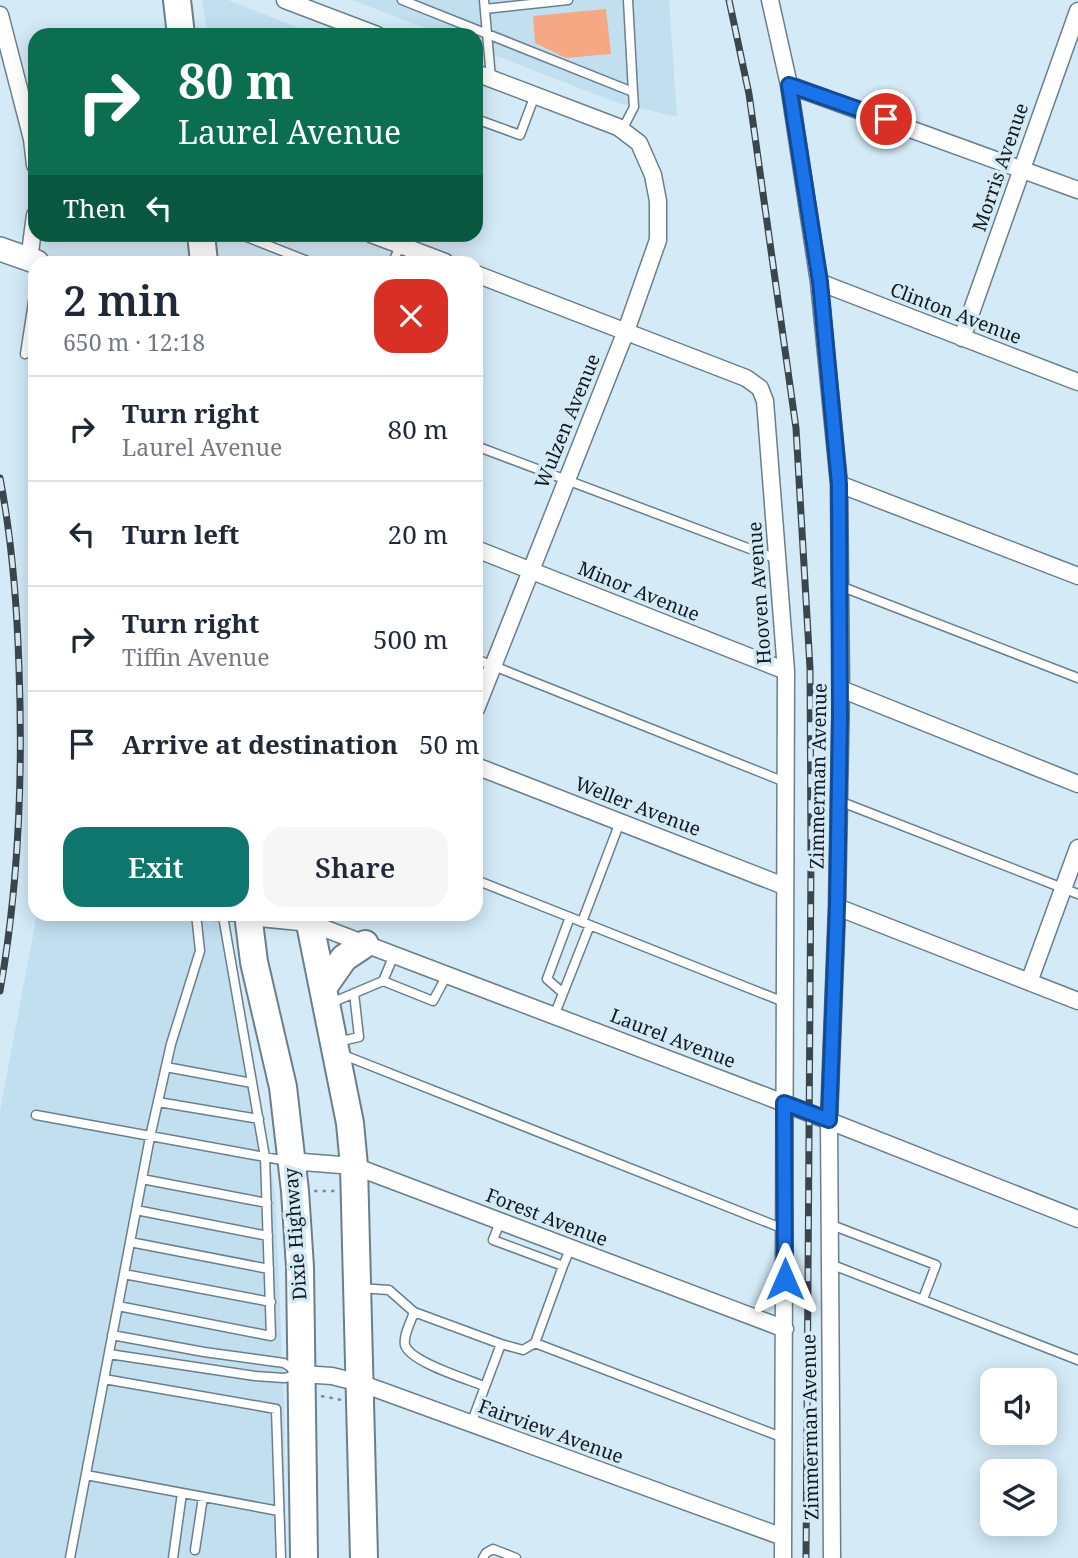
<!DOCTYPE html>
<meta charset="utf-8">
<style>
:root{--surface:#fff;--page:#f6f6f7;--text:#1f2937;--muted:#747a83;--line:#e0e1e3;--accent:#0f766e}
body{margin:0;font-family:"Noto Serif",serif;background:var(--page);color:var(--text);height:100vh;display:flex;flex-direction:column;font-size:26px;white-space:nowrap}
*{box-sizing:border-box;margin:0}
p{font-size:23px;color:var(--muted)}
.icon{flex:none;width:38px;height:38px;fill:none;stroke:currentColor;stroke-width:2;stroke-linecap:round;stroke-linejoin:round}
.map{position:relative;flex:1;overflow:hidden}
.sheet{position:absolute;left:28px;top:256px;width:455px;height:665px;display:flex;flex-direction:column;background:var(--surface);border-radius:21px;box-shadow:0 4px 18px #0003}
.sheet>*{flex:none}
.guide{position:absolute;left:28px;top:28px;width:455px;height:214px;border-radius:21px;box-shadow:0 4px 18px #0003;background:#0b6e4f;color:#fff;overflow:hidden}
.tools{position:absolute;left:980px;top:1368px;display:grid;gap:14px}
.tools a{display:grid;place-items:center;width:77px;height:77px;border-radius:14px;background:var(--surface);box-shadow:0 4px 18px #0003;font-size:35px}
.pin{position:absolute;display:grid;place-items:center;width:60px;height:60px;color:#fff;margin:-30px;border:4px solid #fff;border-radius:50%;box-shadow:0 2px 7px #0007}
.me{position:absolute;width:77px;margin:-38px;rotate:0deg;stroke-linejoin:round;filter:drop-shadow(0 0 5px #0008)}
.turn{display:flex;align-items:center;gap:24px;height:147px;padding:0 35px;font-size:32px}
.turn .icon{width:91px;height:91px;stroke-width:2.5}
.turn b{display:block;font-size:49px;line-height:60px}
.then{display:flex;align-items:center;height:66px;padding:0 35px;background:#0003;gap:14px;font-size:26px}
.round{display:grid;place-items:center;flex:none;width:74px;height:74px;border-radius:21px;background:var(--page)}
.summary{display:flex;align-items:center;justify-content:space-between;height:119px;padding:0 35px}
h1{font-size:42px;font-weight:600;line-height:52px}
.cta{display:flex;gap:14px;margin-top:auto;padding:14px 35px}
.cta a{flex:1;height:80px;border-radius:21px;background:var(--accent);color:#fff;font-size:28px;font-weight:600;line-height:80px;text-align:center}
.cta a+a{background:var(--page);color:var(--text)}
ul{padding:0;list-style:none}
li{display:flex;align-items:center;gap:21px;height:105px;padding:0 35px;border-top:2px solid var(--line)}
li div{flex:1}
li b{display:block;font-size:26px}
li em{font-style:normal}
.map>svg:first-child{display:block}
.built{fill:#c2dff0}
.green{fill:#f6a884}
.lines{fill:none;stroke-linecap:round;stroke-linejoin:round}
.lane-casing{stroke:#6b7f8a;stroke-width:11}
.street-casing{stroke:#6b7f8a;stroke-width:19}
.secondary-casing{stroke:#6b7f8a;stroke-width:26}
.primary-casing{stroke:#6b7f8a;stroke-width:30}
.path{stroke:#7c8b94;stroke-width:2.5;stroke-dasharray:3.5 5;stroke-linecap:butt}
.lane{stroke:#fff;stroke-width:8}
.street{stroke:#fff;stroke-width:16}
.secondary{stroke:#fff;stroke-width:23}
.primary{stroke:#fff;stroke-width:26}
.rail-casing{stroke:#3b464c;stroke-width:7}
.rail{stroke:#d4eaf7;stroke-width:4.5;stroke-dasharray:13;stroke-linecap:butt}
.route-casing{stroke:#114b97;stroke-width:18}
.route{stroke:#1a73e8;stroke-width:12}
.labels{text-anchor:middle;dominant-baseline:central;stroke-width:7;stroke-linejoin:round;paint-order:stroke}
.street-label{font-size:19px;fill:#11191d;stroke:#d4eaf7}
</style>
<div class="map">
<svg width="1078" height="1558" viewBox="0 0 1078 1558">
<rect width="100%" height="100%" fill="#d4eaf7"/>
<path class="built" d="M202,0h26l88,35h-108z
M352,0h317l8,117 -59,-14 -142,-55v-13h-33z
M37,914h188l13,58 37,220 9,209 2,157h-286v-447z"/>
<path class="green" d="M606,9l5,45 -45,4 -31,-15 -2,-27z"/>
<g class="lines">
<defs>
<path id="lane" d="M402,0l231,92 1,15 -12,23
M484,0l7,78
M628,0l5,92
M485,9l83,-9
M476,119l44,16 15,-40
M239,234l71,28
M393,262l7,-16
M25,354l10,-65
M476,446l301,113
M840,586l238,92
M476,659l309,123
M839,801l239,93
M476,880l308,122
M176,914l69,3
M582,922l38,-100
M394,955l-11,26 50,20 14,-26
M563,993l-16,-14 23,-62
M331,1003l52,-22
M554,1016l36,-91
M337,1042l22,-5 -5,-44
M341,1054l443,175
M166,1067l86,16
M158,1102l101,17
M36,1115l251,46
M142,1179l125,24
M136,1210l132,26
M500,1222l-7,18 70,26 7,-17
M829,1224l107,41 -13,34
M130,1242l139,27
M830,1264l248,96
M124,1274l147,28
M359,1288l30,2 25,22
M118,1306l153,30 -6,-179 -42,-241
M112,1335l92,17 80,11 12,8
M535,1343l249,95
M501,1344l22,6 12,-7 28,-77
M109,1354l146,22 29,2 15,-3
M104,1379l172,30 5,149
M471,1424l30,-80 -87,-32c-3,10 -11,23 -9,33 5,17 62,34 79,41
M86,1475l193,36
M195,1550l8,-53
M70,1558l80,-421 21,-93 29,-93 -4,-37
M173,1558l9,-65
M483,1558l3,-5 7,-4 23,9"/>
<path id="street" d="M285,0l92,35
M770,0l19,85 30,197 20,202 2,205 -4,218 -8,213 3,438
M0,15l32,124 3,26
M476,73l142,54 21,16 14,32 5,26v39l-32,91 -150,378
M789,85l289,105
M371,234l74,28
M29,260l6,-45
M476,274l270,104 14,10 5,13 21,270 -3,887
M819,282l259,100
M962,338l116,-327
M839,484l239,92
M476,549l310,122
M841,689l237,95
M476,766l308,120
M837,907l241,94
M248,917l62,6 466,177 302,119
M1029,982l49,-134
M290,1161l64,5 431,163
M302,1374l30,2 28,7 423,154"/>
<path id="secondary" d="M0,249l37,13"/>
<path id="primary" d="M177,0l4,35
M201,234l3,28
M248,914l6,48 29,125 12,104 5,76 4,291
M308,914l42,209 4,43 10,392
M323,988l21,-30 21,-14"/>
</defs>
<use href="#lane" class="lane-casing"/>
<use href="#street" class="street-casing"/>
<use href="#secondary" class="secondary-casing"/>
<use href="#primary" class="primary-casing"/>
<path class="path" d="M314,1191h21
M321,1396l21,4"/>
<use href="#lane" class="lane"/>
<use href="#street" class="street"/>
<use href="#secondary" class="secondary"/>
<use href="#primary" class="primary"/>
<defs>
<path id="rail" d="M729,0l20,94 47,334 14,240 1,190 -5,700
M0,478c12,62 17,126 19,190 4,108 0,216 -19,323"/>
</defs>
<use href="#rail" class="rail-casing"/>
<use href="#rail" class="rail"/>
</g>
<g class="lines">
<defs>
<path id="route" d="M785,1279l-1,-176 45,17 8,-213 3,-190 -1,-233 -19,-202 -31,-197 97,34"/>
</defs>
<use href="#route" class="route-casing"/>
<use href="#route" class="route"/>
</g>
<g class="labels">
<g class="street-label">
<text transform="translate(1000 167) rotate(-71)">Morris Avenue</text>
<text transform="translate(956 313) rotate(21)">Clinton Avenue</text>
<text transform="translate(567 421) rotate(-68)">Wulzen Avenue</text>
<text transform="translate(639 591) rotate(22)">Minor Avenue</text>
<text transform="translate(759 593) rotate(-94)">Hooven Avenue</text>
<text transform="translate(818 776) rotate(-89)">Zimmerman Avenue</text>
<text transform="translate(638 806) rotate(21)">Weller Avenue</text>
<text transform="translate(673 1038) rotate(21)">Laurel Avenue</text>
<text transform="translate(547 1217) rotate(21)">Forest Avenue</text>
<text transform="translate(295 1234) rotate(-94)">Dixie Highway</text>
<text transform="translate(810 1427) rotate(-91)">Zimmerman Avenue</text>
<text transform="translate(551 1431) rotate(20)">Fairview Avenue</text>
</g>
</g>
</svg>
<div class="tools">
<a><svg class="icon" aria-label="sound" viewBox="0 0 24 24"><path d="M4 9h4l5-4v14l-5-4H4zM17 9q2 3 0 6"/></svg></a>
<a><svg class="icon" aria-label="layers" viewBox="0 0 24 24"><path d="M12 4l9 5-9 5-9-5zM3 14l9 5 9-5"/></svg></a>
</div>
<div class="pin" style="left:886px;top:119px;background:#d93025"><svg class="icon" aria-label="arrive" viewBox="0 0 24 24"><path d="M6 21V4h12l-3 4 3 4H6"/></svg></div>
<svg class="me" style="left:785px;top:1279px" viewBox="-20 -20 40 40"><path d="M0-17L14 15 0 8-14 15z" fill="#1a73e8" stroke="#fff" stroke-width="4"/></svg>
<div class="guide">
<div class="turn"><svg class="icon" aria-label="right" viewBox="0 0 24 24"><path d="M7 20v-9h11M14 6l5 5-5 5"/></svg><div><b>80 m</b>Laurel Avenue</div></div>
<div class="then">Then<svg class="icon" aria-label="left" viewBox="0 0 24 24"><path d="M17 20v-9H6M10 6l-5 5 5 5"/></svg></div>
</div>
<section class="sheet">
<div class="summary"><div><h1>2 min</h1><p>650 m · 12:18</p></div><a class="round" style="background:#d93025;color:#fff"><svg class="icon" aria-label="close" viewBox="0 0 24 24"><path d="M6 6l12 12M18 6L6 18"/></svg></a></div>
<ul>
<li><svg class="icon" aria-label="right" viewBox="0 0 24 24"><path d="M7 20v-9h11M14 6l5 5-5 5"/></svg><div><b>Turn right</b><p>Laurel Avenue</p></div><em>80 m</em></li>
<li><svg class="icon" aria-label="left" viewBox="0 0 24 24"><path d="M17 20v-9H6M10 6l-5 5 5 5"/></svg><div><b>Turn left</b></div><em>20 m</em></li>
<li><svg class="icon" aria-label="right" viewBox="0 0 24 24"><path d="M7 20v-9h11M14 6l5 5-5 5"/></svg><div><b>Turn right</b><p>Tiffin Avenue</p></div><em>500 m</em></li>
<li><svg class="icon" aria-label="arrive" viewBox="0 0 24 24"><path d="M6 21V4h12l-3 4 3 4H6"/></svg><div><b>Arrive at destination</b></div><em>50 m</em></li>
</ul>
<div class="cta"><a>Exit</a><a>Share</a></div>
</section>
</div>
